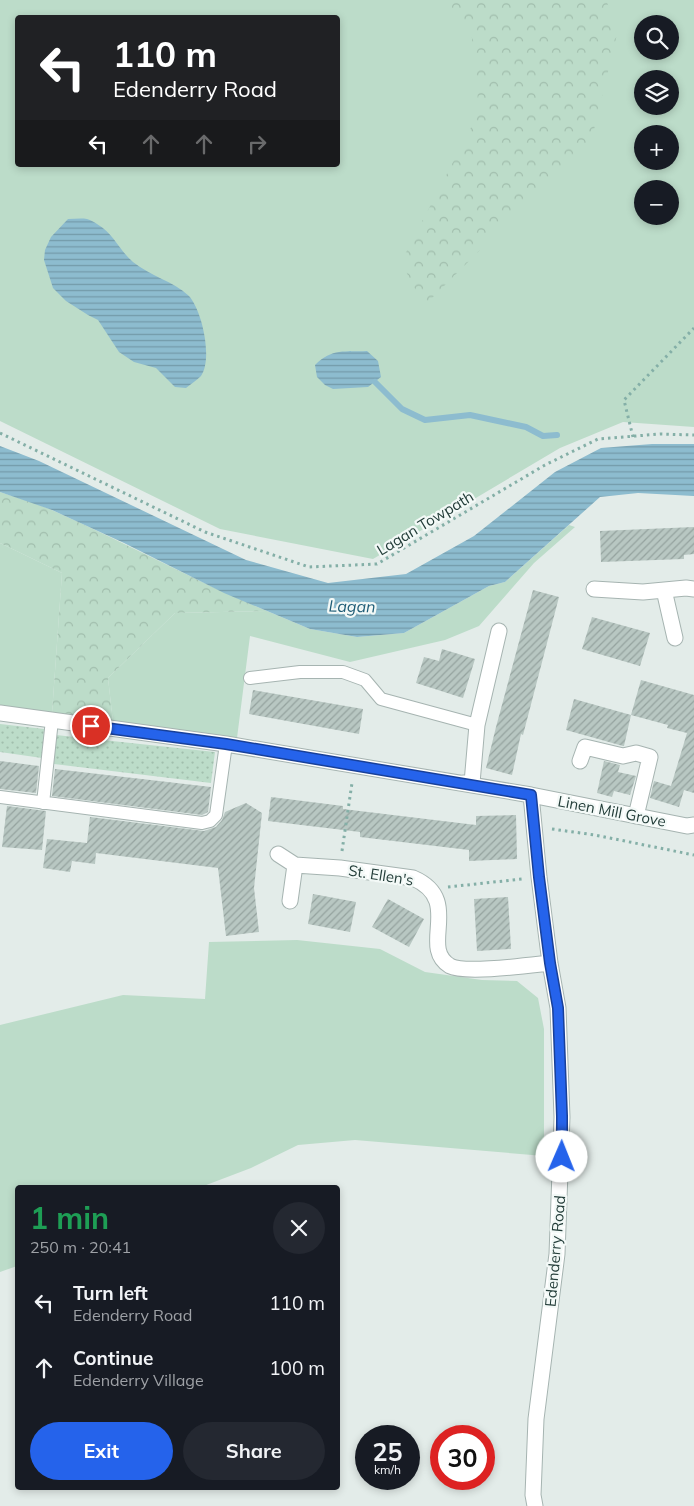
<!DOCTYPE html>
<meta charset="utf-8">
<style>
:root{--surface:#171b24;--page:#242831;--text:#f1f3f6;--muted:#9ea1a6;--accent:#2563eb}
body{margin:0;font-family:Mulish,sans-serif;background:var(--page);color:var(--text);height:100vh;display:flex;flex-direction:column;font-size:19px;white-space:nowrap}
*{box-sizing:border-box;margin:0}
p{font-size:16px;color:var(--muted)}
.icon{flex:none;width:28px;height:28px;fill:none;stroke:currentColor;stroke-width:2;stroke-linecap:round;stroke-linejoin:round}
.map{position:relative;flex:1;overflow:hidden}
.sheet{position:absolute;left:15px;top:1185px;width:325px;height:305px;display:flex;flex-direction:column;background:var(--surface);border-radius:5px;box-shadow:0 2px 8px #0003}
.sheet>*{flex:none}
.top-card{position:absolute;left:15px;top:15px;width:325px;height:152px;border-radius:5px;box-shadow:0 2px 8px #0003;background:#202124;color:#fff;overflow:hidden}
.buttons{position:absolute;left:634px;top:15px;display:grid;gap:10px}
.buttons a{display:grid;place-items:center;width:45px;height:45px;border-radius:50%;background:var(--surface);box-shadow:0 2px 8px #0003;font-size:25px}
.speed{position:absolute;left:355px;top:1425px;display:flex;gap:10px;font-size:25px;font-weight:700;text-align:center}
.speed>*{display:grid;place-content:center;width:65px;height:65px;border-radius:50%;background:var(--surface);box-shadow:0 2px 8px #0003;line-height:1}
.speed small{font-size:12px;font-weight:400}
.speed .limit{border:8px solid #d22;background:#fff;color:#111}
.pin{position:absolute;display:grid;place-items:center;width:42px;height:42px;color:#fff;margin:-21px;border:2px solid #fff;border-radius:50%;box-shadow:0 1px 5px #0007}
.me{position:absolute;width:55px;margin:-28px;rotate:1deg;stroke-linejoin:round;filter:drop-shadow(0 0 4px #0008)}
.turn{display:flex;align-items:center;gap:18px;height:105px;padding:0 15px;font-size:22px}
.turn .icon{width:65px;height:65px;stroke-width:2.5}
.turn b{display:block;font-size:35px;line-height:42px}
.lanes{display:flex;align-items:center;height:48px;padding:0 15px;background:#0003;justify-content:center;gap:25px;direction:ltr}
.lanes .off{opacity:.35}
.round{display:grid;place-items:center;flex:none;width:52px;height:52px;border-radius:26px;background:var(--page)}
.overview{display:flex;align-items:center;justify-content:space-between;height:85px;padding:0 15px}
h1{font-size:30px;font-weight:700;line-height:38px;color:#1e9e55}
.primary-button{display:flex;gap:10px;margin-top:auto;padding:10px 15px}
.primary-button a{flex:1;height:58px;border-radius:30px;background:var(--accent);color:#fff;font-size:20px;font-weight:700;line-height:58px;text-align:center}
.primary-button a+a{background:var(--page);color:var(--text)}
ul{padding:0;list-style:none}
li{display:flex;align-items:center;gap:15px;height:65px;padding:0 15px}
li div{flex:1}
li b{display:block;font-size:19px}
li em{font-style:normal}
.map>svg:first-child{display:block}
.green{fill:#bcdcc9;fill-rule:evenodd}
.forest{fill:url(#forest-crowns)}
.garden{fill:url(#garden-dots)}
.water{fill:url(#water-rules)}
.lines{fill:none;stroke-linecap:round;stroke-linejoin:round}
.stream{stroke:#8dbccf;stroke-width:6}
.building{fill:url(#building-hatch)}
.service-casing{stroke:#a6b4b1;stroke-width:14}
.minor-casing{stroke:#a6b4b1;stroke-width:17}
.path{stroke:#84afa7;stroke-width:3;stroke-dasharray:2.5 4;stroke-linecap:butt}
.service{stroke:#fff;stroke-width:12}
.minor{stroke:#fff;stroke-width:15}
.route-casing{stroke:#184099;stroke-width:12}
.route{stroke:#2563eb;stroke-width:9}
.labels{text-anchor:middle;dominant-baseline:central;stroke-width:4.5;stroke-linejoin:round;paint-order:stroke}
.street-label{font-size:15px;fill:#233d39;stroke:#f3f9f7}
.water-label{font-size:16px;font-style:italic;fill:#1f5d77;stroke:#f3f9f7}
</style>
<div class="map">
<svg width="694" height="1506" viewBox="0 0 694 1506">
<defs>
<pattern id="forest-crowns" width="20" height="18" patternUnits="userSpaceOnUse" patternTransform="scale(1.25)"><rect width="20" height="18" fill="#bcdcc9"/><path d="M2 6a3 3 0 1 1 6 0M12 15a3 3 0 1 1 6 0" fill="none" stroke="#a1bead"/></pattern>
<pattern id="garden-dots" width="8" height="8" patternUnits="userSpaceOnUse" patternTransform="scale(1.25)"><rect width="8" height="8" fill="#bcdcc9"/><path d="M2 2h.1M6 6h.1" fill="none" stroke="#a1bead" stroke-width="1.8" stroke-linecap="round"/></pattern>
<pattern id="water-rules" width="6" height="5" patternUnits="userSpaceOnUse" patternTransform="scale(1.25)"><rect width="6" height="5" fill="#8dbccf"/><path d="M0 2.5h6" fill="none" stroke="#739aa9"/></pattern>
<pattern id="building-hatch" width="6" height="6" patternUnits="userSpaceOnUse" patternTransform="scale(1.25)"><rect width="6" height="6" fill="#b8c7c2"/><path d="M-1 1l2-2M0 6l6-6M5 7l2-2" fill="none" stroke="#95a39f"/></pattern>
</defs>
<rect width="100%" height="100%" fill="#e3ece9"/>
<path class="green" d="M0,0h694v427l-71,-5 -63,26 -187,111 -153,-30 -220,-108zM18,18h320v147h-320zM642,24h28v27h-28zM642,79h28v27h-28zM642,134h28v27h-28zM642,189h28v27h-28z
M569,525l6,2 -41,36 -55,63 -34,14 -95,22 -100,-26 -13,102 -124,-16 -5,-44 67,-65 92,-2 43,18 47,8 47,-4 85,-47 16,-4z
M0,543l62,30 -10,140 -52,-6z
M297,940l83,9 45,23 57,8 35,1 21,17 6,31v127l-189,-16 -57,5 -47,23 -50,19 -183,1 -1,78 -17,6v-247l123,-30 82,4 4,-57z"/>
<path class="forest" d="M447,0h159l12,30 -26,108 -168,168 -23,-44 78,-150 -7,-74z
M0,492c18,6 36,11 54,19 72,32 141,70 213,100l-92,2 -67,65 5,44 -61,-9 10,-140 -62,-30z"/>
<path class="garden" d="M0,724l44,5 -2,29 -42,-6z
M56,735l159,17 -4,31 -157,-19z"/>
<path class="water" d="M68,219c6,0 13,-1 19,0 4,1 7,3 10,5 18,11 21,25 36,38 17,14 40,19 56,34 13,14 24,63 12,80 -4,4 -10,8 -15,12l-11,-1 -19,-19 -22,-6 -15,-10 -21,-32 -10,-5 -22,-14 -13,-13 -9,-28 1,-10 6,-13z
M367,351l11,10 3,16 -13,10 -35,2 -8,-4 -8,-8 -2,-12c17,-17 30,-13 52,-14z
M652,444h42v52l-56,-3 -38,4 -95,85 -16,4 -85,47 -47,4 -47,-8 -86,-36 -100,-50 -72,-33 -52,-18v-46l39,15 207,99 82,23 78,-9 68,-38 81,-64 46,-24z"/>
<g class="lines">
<path class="stream" d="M375,382l27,27 23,11 45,-5 56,12 17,9 14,-1"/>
</g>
<path class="building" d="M694,527v27l-10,1v4l-83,3 -1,-31z
M533,590l26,7 -36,138 -2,-1 -9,41 -26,-7 10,-41z
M592,617l58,16 -10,33 -58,-17z
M442,649l33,10 -12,39 -47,-15 8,-26 15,4z
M641,680l53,15v98l-10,-3 -5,17 -29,-9 4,-17 17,5 16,-53 -20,-5 1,-3 -37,-10 -7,31h-1l-57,-16 8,-31 57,16z
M253,690l110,19 -4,25 -110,-20z
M0,761l39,5 -3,27 -36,-4z
M604,761l16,4 -2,7 18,4 -6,19 -16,-4 -2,6 -15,-4z
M55,769l156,18 -3,25 -6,3 -150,-19z
M271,797l72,9v3l133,16v-9l40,-1 1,44 -48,2v-11l-109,-13v-5l-92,-11z
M246,803l16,10 -8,75 5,44 -33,4 -8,-68 -122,-15 -1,11 -23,-3 -2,11 -27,-4 4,-29 40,4 3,-26 114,14 12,-4 6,-7 3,-8z
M7,806l39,5 -4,39 -40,-3z
M313,894l43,8 -6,30 -42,-8z
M508,897l3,52 -34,2 -3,-52z
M388,899l36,20 -15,28 -37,-20z"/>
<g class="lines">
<defs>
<path id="service" d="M250,678l50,-6h43l22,8 16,19 96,26
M0,797l202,26 8,-2 6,-6 10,-71
M43,803l9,-83"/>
<path id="minor" d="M594,589l49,3 43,-4 8,1
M664,590l11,48
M0,713l226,31 305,51 156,31 7,-1
M580,761l5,-14 38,9 13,-3 14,4 -14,59
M463,783h9l5,-58 22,-94
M531,795l8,82 11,86 8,45 4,109 -5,137 -21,165 -3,76 2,11
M278,854l17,11 45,3 73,10c51,22 5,69 37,88 15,8 81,-1 100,-3
M290,901l5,-36"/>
</defs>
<use href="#service" class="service-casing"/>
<use href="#minor" class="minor-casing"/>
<path class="path" d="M0,433l205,99 104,35 68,-3 168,-99 53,-26 62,-5 34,1
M633,437l-9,-37 70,-72
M552,829l43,6 99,20
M342,851l10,-68
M448,887l74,-8"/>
<use href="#service" class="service"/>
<use href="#minor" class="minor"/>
</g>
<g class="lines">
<defs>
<path id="route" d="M91,726l135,18 305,51 8,82 11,86 8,45 4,108v41"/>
</defs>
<use href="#route" class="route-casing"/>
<use href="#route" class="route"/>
</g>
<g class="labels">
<g class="street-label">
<text transform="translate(425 523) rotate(-31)">Lagan Towpath</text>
<text transform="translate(612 811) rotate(11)">Linen Mill Grove</text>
<text transform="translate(381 875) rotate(9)">St. Ellen's</text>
<text transform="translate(555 1251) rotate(-85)">Edenderry Road</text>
</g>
<g class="water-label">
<text transform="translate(352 606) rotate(1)">Lagan</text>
</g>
</g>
</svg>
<div class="buttons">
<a><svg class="icon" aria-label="search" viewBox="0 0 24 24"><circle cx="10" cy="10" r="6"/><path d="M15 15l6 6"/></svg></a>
<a><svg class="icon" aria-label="layers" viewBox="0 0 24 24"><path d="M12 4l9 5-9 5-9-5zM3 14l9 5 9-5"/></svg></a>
<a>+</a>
<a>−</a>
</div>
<div class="speed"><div>25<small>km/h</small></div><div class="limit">30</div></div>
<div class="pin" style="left:91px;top:726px;background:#d93025"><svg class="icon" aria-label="arrive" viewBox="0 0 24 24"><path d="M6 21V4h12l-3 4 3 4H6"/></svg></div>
<svg class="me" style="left:562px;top:1157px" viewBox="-20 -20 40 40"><circle r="19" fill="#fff"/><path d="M0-13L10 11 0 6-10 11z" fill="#2563eb"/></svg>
<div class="top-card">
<div class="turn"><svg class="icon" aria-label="left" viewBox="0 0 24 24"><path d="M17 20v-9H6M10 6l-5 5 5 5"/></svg><div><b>110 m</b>Edenderry Road</div></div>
<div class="lanes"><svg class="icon" aria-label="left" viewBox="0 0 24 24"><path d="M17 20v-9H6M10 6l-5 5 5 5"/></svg><svg class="icon off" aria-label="ahead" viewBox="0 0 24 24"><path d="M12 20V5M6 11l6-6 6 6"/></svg><svg class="icon off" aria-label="ahead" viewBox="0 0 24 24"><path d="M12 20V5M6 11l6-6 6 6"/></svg><svg class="icon off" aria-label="right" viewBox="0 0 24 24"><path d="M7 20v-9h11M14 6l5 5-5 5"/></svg></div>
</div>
<section class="sheet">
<div class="overview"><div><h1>1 min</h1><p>250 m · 20:41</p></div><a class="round"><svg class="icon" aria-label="close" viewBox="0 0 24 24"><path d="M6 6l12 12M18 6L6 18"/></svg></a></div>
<ul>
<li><svg class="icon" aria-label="left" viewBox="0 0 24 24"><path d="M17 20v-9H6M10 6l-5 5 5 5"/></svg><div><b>Turn left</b><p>Edenderry Road</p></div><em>110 m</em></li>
<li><svg class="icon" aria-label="ahead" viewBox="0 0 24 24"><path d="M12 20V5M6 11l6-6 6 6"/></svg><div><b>Continue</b><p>Edenderry Village</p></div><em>100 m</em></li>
</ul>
<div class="primary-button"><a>Exit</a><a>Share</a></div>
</section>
</div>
